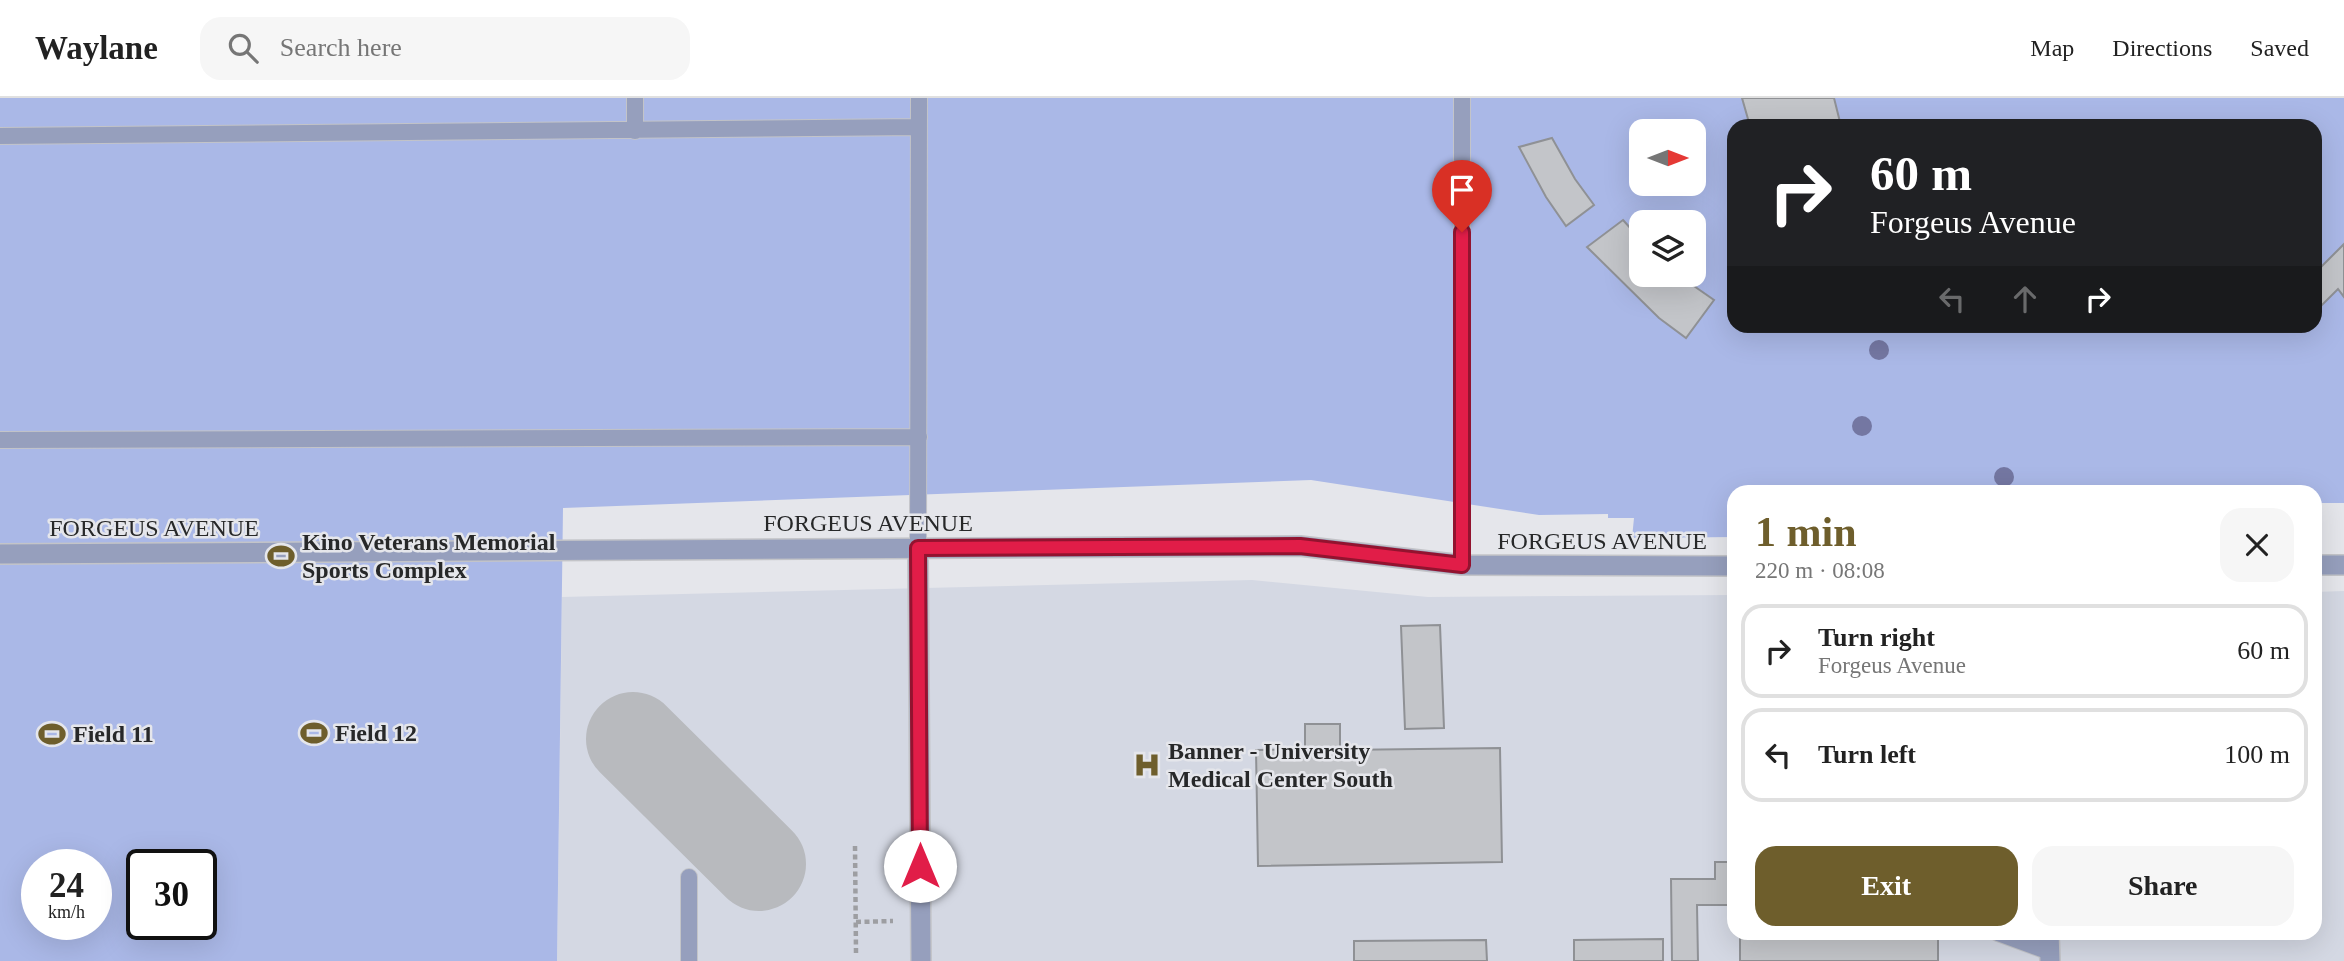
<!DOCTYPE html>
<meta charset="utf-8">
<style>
:root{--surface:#fff;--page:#f6f6f6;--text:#222;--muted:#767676;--line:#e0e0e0;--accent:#6e5e2c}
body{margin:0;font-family:"Times New Roman",serif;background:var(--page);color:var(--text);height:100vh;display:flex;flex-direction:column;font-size:26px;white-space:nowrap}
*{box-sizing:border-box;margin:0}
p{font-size:23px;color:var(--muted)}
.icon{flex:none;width:38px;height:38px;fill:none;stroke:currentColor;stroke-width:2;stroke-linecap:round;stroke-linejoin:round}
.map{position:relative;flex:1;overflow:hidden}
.drawer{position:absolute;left:1727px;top:387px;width:595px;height:455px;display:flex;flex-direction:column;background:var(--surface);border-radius:21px;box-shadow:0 7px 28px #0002}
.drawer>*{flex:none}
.banner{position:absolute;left:1727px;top:21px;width:595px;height:214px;border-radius:21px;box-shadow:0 7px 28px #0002;background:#202124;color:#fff;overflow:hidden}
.needle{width:46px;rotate:90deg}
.tools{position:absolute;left:1629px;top:21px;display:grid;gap:14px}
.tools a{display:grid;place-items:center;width:77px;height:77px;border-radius:14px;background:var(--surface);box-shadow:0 7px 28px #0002;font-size:35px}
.speed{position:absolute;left:21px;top:751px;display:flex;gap:14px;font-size:35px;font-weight:700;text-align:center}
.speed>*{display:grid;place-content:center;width:91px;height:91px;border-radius:50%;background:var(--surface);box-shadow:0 7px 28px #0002;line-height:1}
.speed small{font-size:18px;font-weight:400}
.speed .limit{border:4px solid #111;border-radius:10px;background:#fff;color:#111}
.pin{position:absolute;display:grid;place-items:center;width:60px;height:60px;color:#fff;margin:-72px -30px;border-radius:50% 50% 50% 0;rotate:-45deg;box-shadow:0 0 7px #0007}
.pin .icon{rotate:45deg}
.me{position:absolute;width:77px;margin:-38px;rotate:0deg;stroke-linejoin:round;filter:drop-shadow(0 0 5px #0008)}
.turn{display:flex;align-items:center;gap:24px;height:147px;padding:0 28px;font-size:32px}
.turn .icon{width:91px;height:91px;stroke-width:2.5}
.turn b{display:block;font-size:49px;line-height:60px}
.lanes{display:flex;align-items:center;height:66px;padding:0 28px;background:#0003;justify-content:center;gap:35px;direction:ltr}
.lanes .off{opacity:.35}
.round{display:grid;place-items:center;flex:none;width:74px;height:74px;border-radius:21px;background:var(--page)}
.head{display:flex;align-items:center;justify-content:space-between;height:119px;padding:0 28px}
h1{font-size:42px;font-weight:700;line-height:52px;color:var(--accent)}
.primary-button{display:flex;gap:14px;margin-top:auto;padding:14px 28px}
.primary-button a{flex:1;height:80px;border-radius:21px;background:var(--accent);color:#fff;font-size:28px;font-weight:700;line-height:80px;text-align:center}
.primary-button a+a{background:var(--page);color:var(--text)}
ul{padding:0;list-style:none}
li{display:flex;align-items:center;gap:21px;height:94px;margin:0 14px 10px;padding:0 14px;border:4px solid var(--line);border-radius:21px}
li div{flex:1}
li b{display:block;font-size:26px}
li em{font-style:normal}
header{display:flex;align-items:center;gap:42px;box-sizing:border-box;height:98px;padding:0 35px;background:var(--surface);border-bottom:2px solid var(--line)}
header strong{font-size:33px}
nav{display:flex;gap:38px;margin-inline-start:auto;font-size:24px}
.search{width:490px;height:63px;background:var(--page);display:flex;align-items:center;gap:18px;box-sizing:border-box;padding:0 24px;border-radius:21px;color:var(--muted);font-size:26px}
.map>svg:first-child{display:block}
.built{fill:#d4d8e3}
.green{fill:#aab8e7;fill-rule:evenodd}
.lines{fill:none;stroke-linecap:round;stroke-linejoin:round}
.taxiway{stroke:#b8babe;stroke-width:94}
.building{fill:#c3c5c9;stroke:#8f9195;stroke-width:2}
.service-casing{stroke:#c3c4c8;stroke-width:18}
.minor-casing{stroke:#c3c4c8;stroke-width:22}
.path{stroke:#9d9ea2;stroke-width:4.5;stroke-dasharray:5 3.5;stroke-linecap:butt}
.service{stroke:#969fbd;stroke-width:16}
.minor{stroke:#969fbd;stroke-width:19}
.tree{fill:#7477a2}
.route-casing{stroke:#92132f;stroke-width:18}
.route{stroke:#e11d48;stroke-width:12}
.labels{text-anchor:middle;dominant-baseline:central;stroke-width:5;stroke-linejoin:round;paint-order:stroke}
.street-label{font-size:24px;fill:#272829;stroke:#e5e6eb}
.poi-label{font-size:24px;font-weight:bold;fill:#272829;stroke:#e5e6eb;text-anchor:start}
</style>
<header>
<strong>Waylane</strong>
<div class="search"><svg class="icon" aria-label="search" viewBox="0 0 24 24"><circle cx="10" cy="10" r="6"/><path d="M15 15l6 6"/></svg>Search here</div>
<nav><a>Map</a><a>Directions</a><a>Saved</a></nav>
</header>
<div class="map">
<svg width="2344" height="863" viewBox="0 0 2344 863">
<rect width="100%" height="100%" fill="#e5e6eb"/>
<path class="built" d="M1252,482l176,17 306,-2v338h581v-341l29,-1v370h-1787l5,-364z"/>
<path class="green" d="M0,0h2344v405h-29v-11h-581v45l-102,1 2,-20h-26v-4l-69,1 -228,-35 -748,28 -6,453h-557zM1734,28h581v200h-581zM1642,33h52v53h-52zM1642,124h52v53h-52zM37,766h59v60h-59zM142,766h59v60h-59z"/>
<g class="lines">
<path class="taxiway" d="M633,641l126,125"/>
</g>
<path class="building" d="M1742,0h92l7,28h-91z
M1552,40l23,41 19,26 -28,21 -20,-29 -27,-50z
M1623,122l19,21v34h36l36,25 -28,38 -27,-20 -72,-71z
M2344,146v53l-6,-8 -17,17 -6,-5v-28z
M1440,527l4,103 -39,1 -4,-103z
M1305,626h35v26l160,-2 2,114 -244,4 -2,-116 49,-1z
M1715,764h19v43h-37l1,56h-26l-1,-82h44z
M1740,835h198v28h-198z
M1663,841v22h-89v-21z
M1486,842l1,21h-133v-20z"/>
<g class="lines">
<defs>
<path id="service" d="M635,0v33
M1462,0v467
M0,38l919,-9
M0,342l919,-3
M918,450l1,-450
M1998,835l52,19
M689,863v-84"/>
<path id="minor" d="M918,450l3,413
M0,456l1300,-8 162,19 272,1
M2315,467h29
M2049,835l1,28"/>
</defs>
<use href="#service" class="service-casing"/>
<use href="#minor" class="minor-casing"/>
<path class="path" d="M855,748l1,107
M856,824l37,-1"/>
<use href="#service" class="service"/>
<use href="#minor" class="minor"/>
</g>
<g class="tree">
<circle cx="1879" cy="252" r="10"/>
<circle cx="1862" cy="328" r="10"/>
<circle cx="2004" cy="379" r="10"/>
</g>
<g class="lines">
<defs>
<path id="route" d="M920,768l-2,-318 382,-2 162,19v-333"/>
</defs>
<use href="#route" class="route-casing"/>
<use href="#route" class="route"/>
</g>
<defs>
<symbol id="stadium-bare" viewBox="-9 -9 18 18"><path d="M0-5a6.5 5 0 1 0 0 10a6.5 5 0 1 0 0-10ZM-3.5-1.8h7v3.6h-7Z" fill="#6e5e2c" stroke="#e5e6eb" stroke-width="2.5" paint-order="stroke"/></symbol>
<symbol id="hospital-bare" viewBox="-9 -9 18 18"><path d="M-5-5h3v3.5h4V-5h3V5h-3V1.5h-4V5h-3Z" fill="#6e5e2c" stroke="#e5e6eb" stroke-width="2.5" paint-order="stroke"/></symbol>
</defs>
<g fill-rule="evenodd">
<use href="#stadium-bare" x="262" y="439" width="38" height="38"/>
<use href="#stadium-bare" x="295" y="616" width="38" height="38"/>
<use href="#stadium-bare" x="33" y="617" width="38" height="38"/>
<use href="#hospital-bare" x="1128" y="648" width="38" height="38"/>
</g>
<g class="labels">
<g class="street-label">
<text x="868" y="425">FORGEUS AVENUE</text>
<text x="154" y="430">FORGEUS AVENUE</text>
<text x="1602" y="443">FORGEUS AVENUE</text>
</g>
<g class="poi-label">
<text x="302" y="444">Kino Veterans Memorial<tspan x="302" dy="28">Sports Complex</tspan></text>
<text x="335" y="635">Field 12</text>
<text x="73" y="636">Field 11</text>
<text x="1168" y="653">Banner - University<tspan x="1168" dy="28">Medical Center South</tspan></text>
</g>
</g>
</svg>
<div class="tools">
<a><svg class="needle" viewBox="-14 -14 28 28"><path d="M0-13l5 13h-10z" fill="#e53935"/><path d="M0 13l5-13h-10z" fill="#767676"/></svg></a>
<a><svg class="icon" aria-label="layers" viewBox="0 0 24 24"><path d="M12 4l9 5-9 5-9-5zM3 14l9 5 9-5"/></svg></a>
</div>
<div class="speed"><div>24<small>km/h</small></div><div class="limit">30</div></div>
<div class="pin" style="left:1462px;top:134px;background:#d93025"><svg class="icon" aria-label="arrive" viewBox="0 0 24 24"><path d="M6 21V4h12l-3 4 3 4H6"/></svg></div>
<svg class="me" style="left:920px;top:768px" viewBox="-20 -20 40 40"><circle r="19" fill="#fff"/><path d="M0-13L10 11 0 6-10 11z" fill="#e11d48"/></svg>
<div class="banner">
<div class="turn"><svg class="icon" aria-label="right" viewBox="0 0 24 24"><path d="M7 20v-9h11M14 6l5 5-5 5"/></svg><div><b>60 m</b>Forgeus Avenue</div></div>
<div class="lanes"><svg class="icon off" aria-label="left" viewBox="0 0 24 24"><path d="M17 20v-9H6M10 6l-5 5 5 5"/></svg><svg class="icon off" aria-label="ahead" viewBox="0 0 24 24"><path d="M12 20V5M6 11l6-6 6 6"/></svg><svg class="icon" aria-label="right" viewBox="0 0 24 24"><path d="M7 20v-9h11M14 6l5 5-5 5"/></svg></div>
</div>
<section class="drawer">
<div class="head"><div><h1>1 min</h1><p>220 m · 08:08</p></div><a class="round"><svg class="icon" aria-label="close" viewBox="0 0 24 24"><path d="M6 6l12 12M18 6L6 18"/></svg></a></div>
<ul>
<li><svg class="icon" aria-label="right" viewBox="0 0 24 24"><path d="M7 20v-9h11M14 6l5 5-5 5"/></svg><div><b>Turn right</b><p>Forgeus Avenue</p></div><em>60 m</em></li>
<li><svg class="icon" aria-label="left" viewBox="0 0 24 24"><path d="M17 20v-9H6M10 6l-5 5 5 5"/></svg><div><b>Turn left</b></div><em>100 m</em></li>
</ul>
<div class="primary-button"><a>Exit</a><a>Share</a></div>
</section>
</div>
